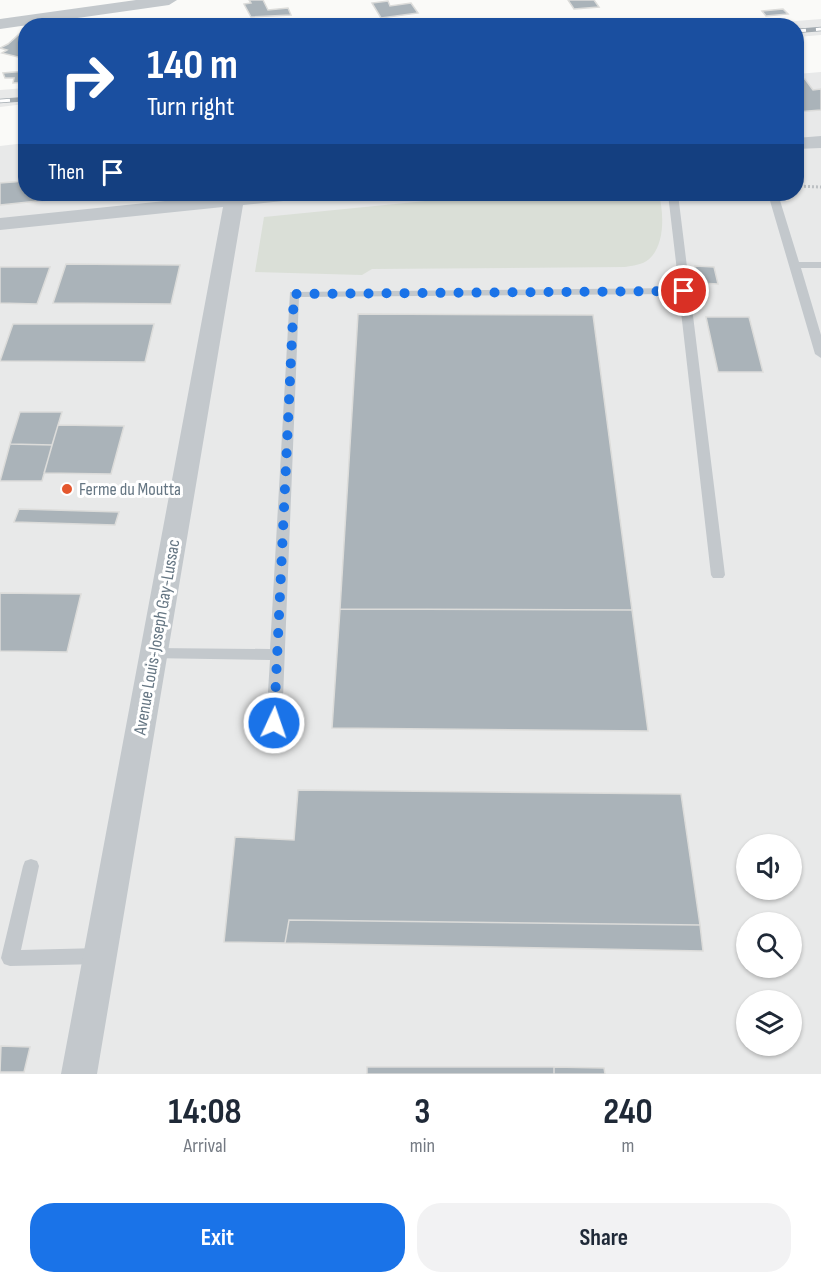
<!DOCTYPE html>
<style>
:root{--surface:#fff;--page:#f2f2f3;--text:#1f2937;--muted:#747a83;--accent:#1a73e8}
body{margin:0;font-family:"Sofia Sans Condensed",sans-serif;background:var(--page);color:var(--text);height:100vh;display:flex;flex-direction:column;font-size:22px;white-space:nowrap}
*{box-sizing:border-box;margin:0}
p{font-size:20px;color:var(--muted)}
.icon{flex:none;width:33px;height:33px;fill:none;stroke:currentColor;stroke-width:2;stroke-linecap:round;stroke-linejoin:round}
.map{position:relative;height:1074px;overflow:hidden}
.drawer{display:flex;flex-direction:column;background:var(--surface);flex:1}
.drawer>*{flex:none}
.banner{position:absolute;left:18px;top:18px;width:786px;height:183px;border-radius:24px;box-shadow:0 2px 4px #0004;background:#1a4fa0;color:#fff;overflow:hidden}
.controls{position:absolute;left:736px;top:834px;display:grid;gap:12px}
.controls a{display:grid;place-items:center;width:66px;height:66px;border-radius:50%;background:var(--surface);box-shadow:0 2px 4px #0004;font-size:30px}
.pin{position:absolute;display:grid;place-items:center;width:51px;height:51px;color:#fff;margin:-26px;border:3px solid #fff;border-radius:50%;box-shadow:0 2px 6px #0007}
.me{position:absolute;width:66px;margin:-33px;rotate:3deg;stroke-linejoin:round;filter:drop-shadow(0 0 4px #0008)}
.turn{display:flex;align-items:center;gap:21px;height:126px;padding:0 30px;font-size:27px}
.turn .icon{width:78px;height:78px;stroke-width:2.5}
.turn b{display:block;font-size:42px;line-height:51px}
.then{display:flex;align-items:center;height:57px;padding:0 30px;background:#0003;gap:12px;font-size:22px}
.eta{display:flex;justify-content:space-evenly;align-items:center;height:102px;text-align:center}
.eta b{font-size:36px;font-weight:700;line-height:42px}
.action{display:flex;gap:12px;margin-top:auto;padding:12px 30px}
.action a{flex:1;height:69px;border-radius:24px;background:var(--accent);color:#fff;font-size:24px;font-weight:700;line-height:69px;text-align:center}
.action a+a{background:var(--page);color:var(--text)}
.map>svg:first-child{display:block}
.built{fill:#e8e9e9;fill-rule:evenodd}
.green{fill:#dadfd7}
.building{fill:#aab3b9;stroke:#dcdcda;stroke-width:1.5}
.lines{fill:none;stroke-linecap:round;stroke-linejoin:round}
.path{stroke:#bbbfc2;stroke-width:3;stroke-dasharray:2 2;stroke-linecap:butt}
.lane{fill:#c3c8cc;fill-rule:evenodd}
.street{fill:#c3c8cc;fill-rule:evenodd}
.rail-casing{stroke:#a2aab0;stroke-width:4.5}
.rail{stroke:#fff;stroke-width:3;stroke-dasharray:10;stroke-linecap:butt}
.route{stroke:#1a73e8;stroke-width:10;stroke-dasharray:0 18}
.poi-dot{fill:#e4572e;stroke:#fff;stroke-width:2}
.labels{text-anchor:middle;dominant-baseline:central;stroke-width:6;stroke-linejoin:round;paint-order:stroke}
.poi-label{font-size:18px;fill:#657683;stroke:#fff;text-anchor:start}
.street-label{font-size:18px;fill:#657683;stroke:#fff}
</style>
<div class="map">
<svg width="821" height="1074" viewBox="0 0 821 1074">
<rect width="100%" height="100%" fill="#fafaf8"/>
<path class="built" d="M821,19v16l-24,2 -1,-11 -49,-1z
M821,72v1002h-821v-928l25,-3 1,51h770l1,-120zM747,844h45v46h-45zM747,922h45v46h-45zM747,1000h45v46h-45z
M25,88v16l-25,3v-17z"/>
<path class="green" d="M496,194h163c5,20 7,58 -16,69 -5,2 -13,3 -18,4l-253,2 -10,6 -107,-3 9,-55z"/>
<path class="building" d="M249,0h14l5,10 20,-2 3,7 -40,2 -7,-13 7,-1z
M568,0h26l5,7 -25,2z
M388,1l2,5 21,-3 7,10 -37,5 -9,-15z
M783,9l5,5 -22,2 -4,-5z
M26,28v23l-8,6 -16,-4 5,-3 -7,-2 8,-4z
M26,71v11l-13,1 1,-5h-9l-2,-5z
M796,79h9l8,11 8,-1v21l-25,2z
M25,173l1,21h31v5l-57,6v-22l24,-2z
M66,264l114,1 -9,39 -118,-1z
M695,266l19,1 4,17 -19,-1z
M0,267h50l-13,37 -37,-1z
M358,314l235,1 39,295 -292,-1z
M706,317h43l14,55h-45z
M13,324h141l-9,38 -145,-1z
M20,412h42l-10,33 -42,-1z
M58,425l66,1 -13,48 -67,-1z
M10,444l42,1 -10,36h-42z
M19,509l100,3 -4,13 -101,-3z
M0,593l81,1 -14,58 -67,-1z
M340,609l292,1 16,121 -316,-3z
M298,790l383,4 19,131 -411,-5 -4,23 -61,-1 11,-105 59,3z
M289,920l411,5 3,26 -418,-8z
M1,1046l29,1 -6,25h-24z
M367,1067h187v7h-187z
M554,1067l50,1 1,6h-51z"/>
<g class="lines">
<path class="path" d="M796,186l25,1"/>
<path class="lane" d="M668,194h10l47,381 -2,3h-10l-2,-3 -32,-281 -380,3 -17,426 -3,4 -5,2 -5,-2 -3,-4 4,-63 -121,-2 -2,-4 2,-4 5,-2 116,1 20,-357 389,-4z
M768,194h10l21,68h22v6h-20l20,67v23l-6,-4z
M31,859l6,2 2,5 -18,84 79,-2 6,2 3,6 -3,6 -6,2 -90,2 -6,-2 -3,-6 22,-92 2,-5z"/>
<path class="street" d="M136,0h41l-8,5 -169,24v-10z
M821,136v12l-25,1v-11z
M233,194h70l-3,4 -7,2 -50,5 -146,869h-36l162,-867 -223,23v-12z"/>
<defs>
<path id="rail" d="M796,31l25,-2
M0,101l26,-2"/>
</defs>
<use href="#rail" class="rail-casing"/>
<use href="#rail" class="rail"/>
</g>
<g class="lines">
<path class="route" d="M274,723l20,-429 390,-3"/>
</g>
<circle class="poi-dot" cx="67" cy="489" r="6"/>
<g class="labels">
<g class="poi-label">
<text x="79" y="489">Ferme du Moutta</text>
</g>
<g class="street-label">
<text transform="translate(157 637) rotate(-80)">Avenue Louis-Joseph Gay-Lussac</text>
</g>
</g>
</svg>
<div class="controls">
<a><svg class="icon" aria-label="sound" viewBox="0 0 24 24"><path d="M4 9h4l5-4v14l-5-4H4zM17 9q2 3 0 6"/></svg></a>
<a><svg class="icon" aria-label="search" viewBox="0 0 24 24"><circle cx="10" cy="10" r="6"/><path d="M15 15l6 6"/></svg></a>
<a><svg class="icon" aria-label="layers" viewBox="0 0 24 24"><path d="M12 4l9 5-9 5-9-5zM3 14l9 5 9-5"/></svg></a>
</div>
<div class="pin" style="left:684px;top:291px;background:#d93025"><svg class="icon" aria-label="arrive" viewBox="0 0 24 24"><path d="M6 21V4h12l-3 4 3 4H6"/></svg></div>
<svg class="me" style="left:274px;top:723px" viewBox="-20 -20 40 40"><circle r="17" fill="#1a73e8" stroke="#fff" stroke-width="3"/><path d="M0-11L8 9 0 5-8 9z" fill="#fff"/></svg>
<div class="banner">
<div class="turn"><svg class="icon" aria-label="right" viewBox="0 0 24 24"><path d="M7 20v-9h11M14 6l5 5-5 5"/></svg><div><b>140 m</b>Turn right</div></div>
<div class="then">Then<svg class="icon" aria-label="arrive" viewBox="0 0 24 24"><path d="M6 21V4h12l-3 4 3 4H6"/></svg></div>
</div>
</div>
<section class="drawer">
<div class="eta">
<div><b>14:08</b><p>Arrival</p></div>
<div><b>3</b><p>min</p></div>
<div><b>240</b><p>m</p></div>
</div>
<div class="action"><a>Exit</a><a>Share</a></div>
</section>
